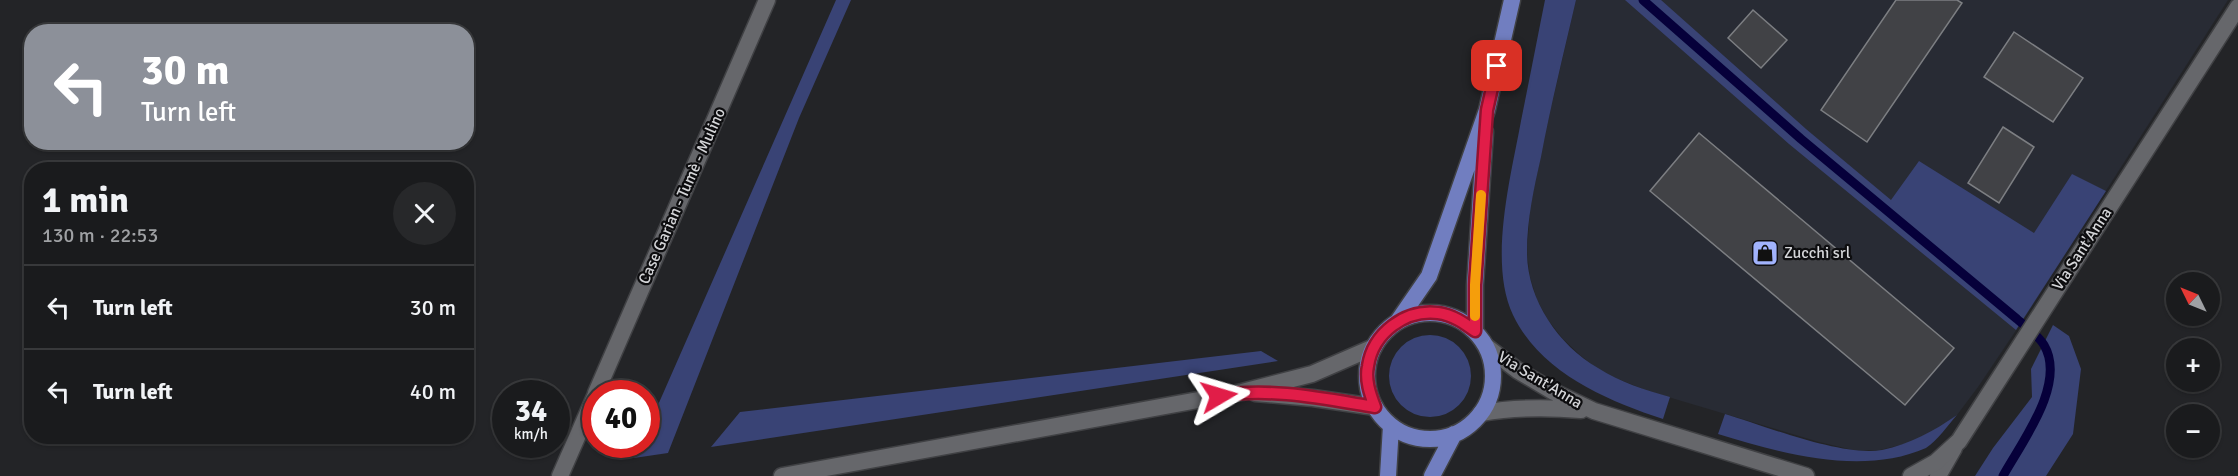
<!DOCTYPE html>
<meta charset="utf-8">
<style>
:root{--surface:#1a1b1d;--page:#27282a;--text:#f1f3f6;--muted:#9fa1a4;--line:#38393b}
body{margin:0;font-family:Signika,sans-serif;background:var(--page);color:var(--text);height:100vh;display:flex;flex-direction:column;font-size:22px;white-space:nowrap}
*{box-sizing:border-box;margin:0}
p{font-size:20px;color:var(--muted)}
.icon{flex:none;width:33px;height:33px;fill:none;stroke:currentColor;stroke-width:2;stroke-linecap:round;stroke-linejoin:round}
.map{position:relative;flex:1;overflow:hidden}
.side{position:absolute;left:24px;top:162px;width:450px;height:282px;display:flex;flex-direction:column;background:var(--surface);border-radius:24px;box-shadow:0 2px 4px #0004,0 0 0 2px var(--line)}
.side>*{flex:none}
.hud{position:absolute;left:24px;top:24px;width:450px;height:126px;border-radius:24px;box-shadow:0 2px 4px #0004,0 0 0 2px var(--line);background:#8c9099;color:#fff;overflow:hidden}
.needle{width:39px;rotate:313deg}
.controls{position:absolute;left:2166px;top:272px;display:grid;gap:12px}
.controls a{display:grid;place-items:center;width:54px;height:54px;border-radius:50%;background:var(--surface);box-shadow:0 2px 4px #0004,0 0 0 2px var(--line);font-size:30px}
.speed{position:absolute;left:492px;top:380px;display:flex;gap:12px;font-size:30px;font-weight:700;text-align:center}
.speed>*{display:grid;place-content:center;width:78px;height:78px;border-radius:50%;background:var(--surface);box-shadow:0 2px 4px #0004,0 0 0 2px var(--line);line-height:1}
.speed small{font-size:15px;font-weight:400}
.speed .limit{border:9px solid #d22;background:#fff;color:#111}
.pin{position:absolute;display:grid;place-items:center;width:51px;height:51px;color:#fff;margin:-26px;border-radius:12px;box-shadow:0 3px 9px #0006}
.me{position:absolute;width:66px;margin:-33px;rotate:83deg;stroke-linejoin:round;filter:drop-shadow(0 0 4px #0008)}
.turn{display:flex;align-items:center;gap:21px;height:126px;padding:0 18px;font-size:27px}
.turn .icon{width:78px;height:78px;stroke-width:2.5}
.turn b{display:block;font-size:42px;line-height:51px}
.round{display:grid;place-items:center;flex:none;width:63px;height:63px;border-radius:32px;background:var(--page)}
.overview{display:flex;align-items:center;justify-content:space-between;height:102px;padding:0 18px}
h1{font-size:36px;font-weight:700;line-height:45px}
ul{padding:0;list-style:none}
li{display:flex;align-items:center;gap:18px;height:84px;padding:0 18px;border-top:2px solid var(--line)}
li div{flex:1}
li b{display:block;font-size:22px}
li em{font-style:normal}
.map>svg:first-child{display:block}
.built{fill:#282b34}
.green{fill:#394375}
.lines{fill:none;stroke-linecap:round;stroke-linejoin:round}
.stream{stroke:#06003a;stroke-width:9}
.building{fill:#414246;stroke:#7c7e82;stroke-width:1.5}
.minor-casing{stroke:#404144;stroke-width:19}
.tertiary-casing{stroke:#404144;stroke-width:19}
.primary-casing{stroke:#404144;stroke-width:19}
.minor{stroke:#66676b;stroke-width:16}
.tertiary{stroke:#66676b;stroke-width:16}
.primary{stroke:#717ec0;stroke-width:16}
.route-casing{stroke:#92132f;stroke-width:15}
.route{stroke:#e11d48;stroke-width:10}
.slow{stroke:#f59e0b;stroke-width:10}
.labels{text-anchor:middle;dominant-baseline:central;stroke-width:4.5;stroke-linejoin:round;paint-order:stroke}
.street-label{font-size:16px;fill:#d4d5d8;stroke:#0d0d0f}
.poi-label{font-size:16px;fill:#d4d5d8;stroke:#0d0d0f;text-anchor:start}
</style>
<div class="map">
<svg width="2238" height="476" viewBox="0 0 2238 476">
<rect width="100%" height="100%" fill="#232427"/>
<path class="built" d="M1576,0h652l-201,314 -49,73 -21,28 -19,14 -26,13 -32,8h-27l-34,-8 -171,-51 -30,-12 -22,-11 -16,-13 -17,-16 -15,-19 -11,-20 -7,-23 -3,-24 3,-45 20,-96z"/>
<path class="green" d="M836,0h15l-52,118 -131,335 -34,5 6,-14h6l1,-14z
M1545,0h31c-12,52 -25,104 -35,157 -7,31 -14,62 -14,95 0,47 31,93 71,116 22,14 47,22 72,29l-7,22c-57,-19 -122,-46 -150,-104 -25,-53 -2,-139 8,-194 8,-40 16,-81 24,-121z
M1625,0h36l145,129 85,71 28,-39 115,72 38,-59 34,17 -90,139 -227,-186z
M2053,325l16,11 12,33 -8,65 -27,42h-71l18,-28 39,-51 -1,-28z
M1389 376a41 41 0 1 1 82 0a41 41 0 1 1-82 0Z
M1261,351l17,10 -567,86 29,-35z
M1725,414c40,12 117,43 157,36 28,-6 52,-19 75,-35 -10,11 -19,25 -31,33 -64,28 -143,6 -208,-14z"/>
<g class="lines">
<path class="stream" d="M1643,0l158,139 216,180c9,8 21,16 27,26 23,39 -23,98 -41,131"/>
</g>
<path class="building" d="M1896,0h61l5,3 -95,139 -46,-32z
M1753,10l34,30 -26,28 -33,-30z
M2014,32l69,46 -30,44 -69,-45z
M2003,127l31,20 -35,56 -31,-20z
M1699,133l255,215 -49,57 -255,-214z"/>
<g class="lines">
<defs>
<path id="minor" d="M596,393l171,-393
M560,476l36,-82
M1938,476l16,-28"/>
<path id="tertiary" d="M1487,347l30,23 37,22 40,19 212,65
M1255,393l58,5 62,9
M1481,413c34,-6 66,-6 100,-3
M782,476l460,-84 70,-18 62,-27
M1911,476l25,-14 23,-21 279,-434"/>
<path id="primary" d="M1367 376a63 63 0 1 1 126 0a63 63 0 1 1-126 0Z
M1398,321l31,-45 58,-166 25,-110
M1475,331v-46l10,-153
M1388,476l3,-50
M1432,476l22,-42"/>
</defs>
<use href="#minor" class="minor-casing"/>
<use href="#tertiary" class="tertiary-casing"/>
<use href="#primary" class="primary-casing"/>
<use href="#minor" class="minor"/>
<use href="#tertiary" class="tertiary"/>
<use href="#primary" class="primary"/>
</g>
<g class="lines">
<defs>
<path id="route" d="M1219,396c51,-9 106,3 156,11 -5,-13 -10,-27 -7,-41 5,-33 37,-57 70,-53 15,2 26,10 37,18v-46l12,-175 10,-44"/>
</defs>
<use href="#route" class="route-casing"/>
<use href="#route" class="route"/>
<path class="slow" d="M1475,316v-31l6,-90"/>
</g>
<defs>
<symbol id="shop-square" viewBox="-11 -11 22 22"><rect x="-9" y="-9" width="18" height="18" rx="4" fill="#a1b3fd" stroke="#0d0d0f"/><path d="M-5-2.5h2.3a2.7 3.5 0 0 1 5.4 0H5L5.5 6h-11ZM-1.5-2.5h3a1.5 2.3 0 0 0-3 0Z" fill="#111"/></symbol>
</defs>
<g fill-rule="evenodd">
<use href="#shop-square" x="1750" y="238" width="30" height="30"/>
</g>
<g class="labels">
<g class="street-label">
<text transform="translate(682 196) rotate(-66)">Case Garian - Tumè - Mulino</text>
<text transform="translate(2082 249) rotate(-57)">Via Sant'Anna</text>
<text transform="translate(1540 380) rotate(31)">Via Sant'Anna</text>
</g>
<g class="poi-label">
<text x="1784" y="253">Zucchi srl</text>
</g>
</g>
</svg>
<div class="controls">
<a><svg class="needle" viewBox="-14 -14 28 28"><path d="M0-13l5 13h-10z" fill="#e53935"/><path d="M0 13l5-13h-10z" fill="#9fa1a4"/></svg></a>
<a>+</a>
<a>−</a>
</div>
<div class="speed"><div>34<small>km/h</small></div><div class="limit">40</div></div>
<div class="pin" style="left:1497px;top:66px;background:#d93025"><svg class="icon" aria-label="arrive" viewBox="0 0 24 24"><path d="M6 21V4h12l-3 4 3 4H6"/></svg></div>
<svg class="me" style="left:1219px;top:396px" viewBox="-20 -20 40 40"><path d="M0-17L14 15 0 8-14 15z" fill="#e11d48" stroke="#fff" stroke-width="4"/></svg>
<div class="hud">
<div class="turn"><svg class="icon" aria-label="left" viewBox="0 0 24 24"><path d="M17 20v-9H6M10 6l-5 5 5 5"/></svg><div><b>30 m</b>Turn left</div></div>
</div>
<section class="side">
<div class="overview"><div><h1>1 min</h1><p>130 m · 22:53</p></div><a class="round"><svg class="icon" aria-label="close" viewBox="0 0 24 24"><path d="M6 6l12 12M18 6L6 18"/></svg></a></div>
<ul>
<li><svg class="icon" aria-label="left" viewBox="0 0 24 24"><path d="M17 20v-9H6M10 6l-5 5 5 5"/></svg><div><b>Turn left</b></div><em>30 m</em></li>
<li><svg class="icon" aria-label="left" viewBox="0 0 24 24"><path d="M17 20v-9H6M10 6l-5 5 5 5"/></svg><div><b>Turn left</b></div><em>40 m</em></li>
</ul>
</section>
</div>
